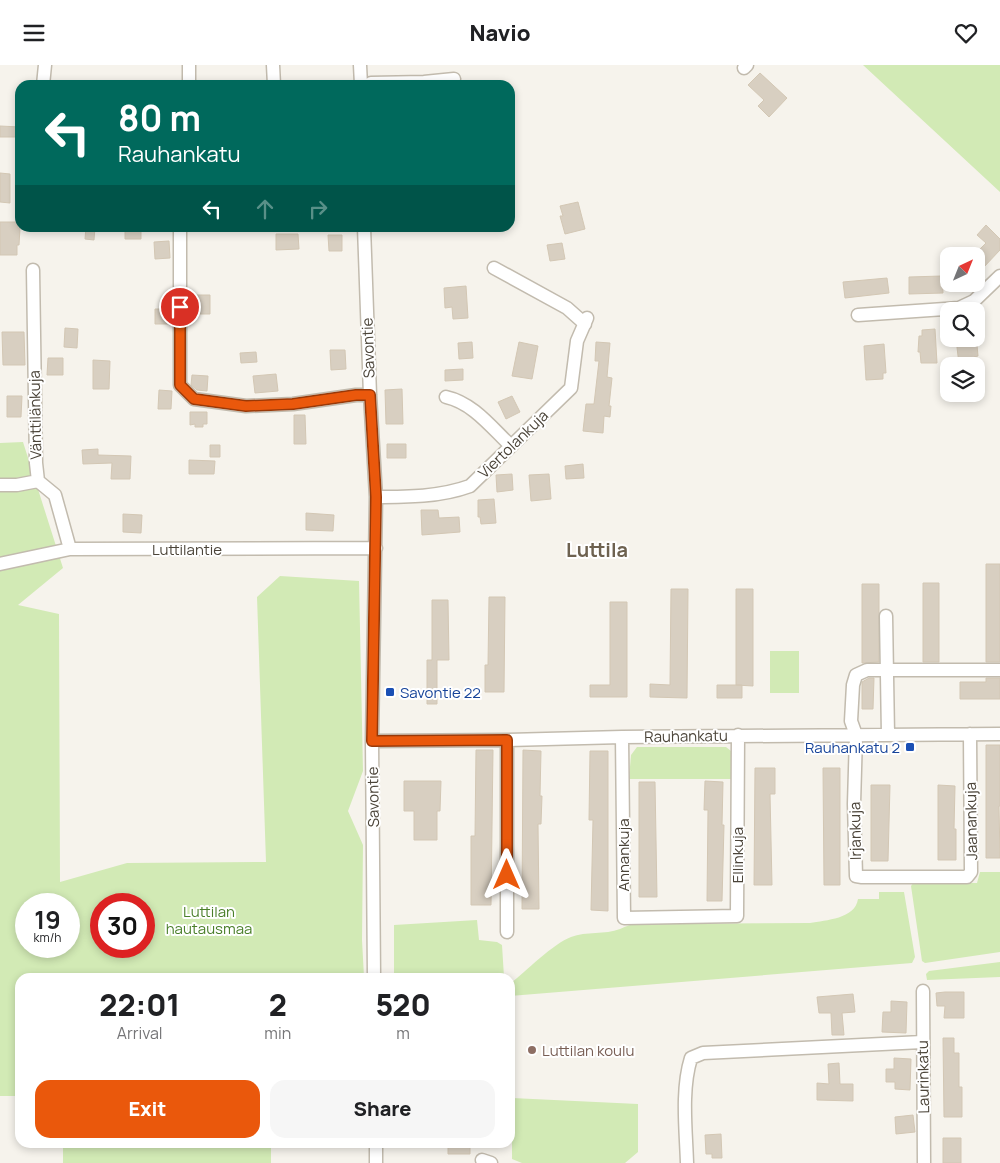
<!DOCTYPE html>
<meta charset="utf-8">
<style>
:root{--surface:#fff;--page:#f6f6f6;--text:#202124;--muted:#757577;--accent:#ea580c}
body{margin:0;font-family:Manrope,sans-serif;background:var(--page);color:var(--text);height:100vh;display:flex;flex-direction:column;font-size:19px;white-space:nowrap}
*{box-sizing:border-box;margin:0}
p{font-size:16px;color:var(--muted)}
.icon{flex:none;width:28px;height:28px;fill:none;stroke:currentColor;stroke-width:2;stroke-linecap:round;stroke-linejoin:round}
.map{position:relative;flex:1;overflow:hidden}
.sheet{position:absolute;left:15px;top:908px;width:500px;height:175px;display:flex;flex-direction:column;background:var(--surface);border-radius:15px;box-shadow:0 2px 8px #0003}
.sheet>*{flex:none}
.hud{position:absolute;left:15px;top:15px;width:500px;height:152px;border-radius:15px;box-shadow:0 2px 8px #0003;background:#00695c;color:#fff;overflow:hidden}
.needle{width:32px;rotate:43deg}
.controls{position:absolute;left:940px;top:182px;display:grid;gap:10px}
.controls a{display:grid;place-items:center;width:45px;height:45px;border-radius:10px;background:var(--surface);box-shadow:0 2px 8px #0003;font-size:25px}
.speed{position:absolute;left:15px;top:828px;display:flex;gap:10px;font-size:25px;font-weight:700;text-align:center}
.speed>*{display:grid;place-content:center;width:65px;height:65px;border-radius:50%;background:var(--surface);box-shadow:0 2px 8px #0003;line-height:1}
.speed small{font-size:12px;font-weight:400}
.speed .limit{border:8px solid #d22;background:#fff;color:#111}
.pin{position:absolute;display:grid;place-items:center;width:42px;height:42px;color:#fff;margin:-21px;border:2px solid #fff;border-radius:50%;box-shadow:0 1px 5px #0007}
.me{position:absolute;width:55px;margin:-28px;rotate:0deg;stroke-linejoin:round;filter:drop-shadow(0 0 4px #0008)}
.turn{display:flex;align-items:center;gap:18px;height:105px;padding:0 20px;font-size:22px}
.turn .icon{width:65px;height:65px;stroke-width:2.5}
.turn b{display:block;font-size:35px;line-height:42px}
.lanes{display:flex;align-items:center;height:48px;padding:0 20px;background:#0003;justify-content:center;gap:25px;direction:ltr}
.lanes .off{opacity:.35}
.eta{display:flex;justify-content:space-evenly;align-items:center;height:85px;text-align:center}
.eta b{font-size:30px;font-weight:800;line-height:35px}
.button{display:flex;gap:10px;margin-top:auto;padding:10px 20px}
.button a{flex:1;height:58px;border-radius:15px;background:var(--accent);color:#fff;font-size:20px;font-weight:800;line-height:58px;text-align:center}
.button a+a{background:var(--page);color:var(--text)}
header{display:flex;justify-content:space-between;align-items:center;height:65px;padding:0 20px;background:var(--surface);font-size:22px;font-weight:800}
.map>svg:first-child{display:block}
.green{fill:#d2eab5;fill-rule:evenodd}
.building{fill:#d8cfc1;stroke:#d3c7b4}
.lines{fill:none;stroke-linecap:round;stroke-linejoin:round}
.minor-casing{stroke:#c2bbae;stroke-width:15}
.minor{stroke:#fff;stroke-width:12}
.route-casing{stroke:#983908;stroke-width:12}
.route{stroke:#ea580c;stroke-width:9}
.transit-dot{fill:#1a4fb4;stroke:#fff;stroke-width:2}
.education-dot{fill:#8d6e63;stroke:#fff;stroke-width:2}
.labels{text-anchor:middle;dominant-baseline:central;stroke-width:4;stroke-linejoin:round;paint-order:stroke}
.street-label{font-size:15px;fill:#4b4439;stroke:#fff}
.transit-label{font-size:15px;fill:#164399;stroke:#fff;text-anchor:start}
.park-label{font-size:15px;fill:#4a7f2a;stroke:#fff}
.education-label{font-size:15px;fill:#785e54;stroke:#fff;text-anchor:start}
.district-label{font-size:20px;font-weight:bold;fill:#6e6250;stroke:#fff}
</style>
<header><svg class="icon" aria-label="menu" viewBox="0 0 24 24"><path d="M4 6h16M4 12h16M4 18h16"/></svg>Navio<svg class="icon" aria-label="heart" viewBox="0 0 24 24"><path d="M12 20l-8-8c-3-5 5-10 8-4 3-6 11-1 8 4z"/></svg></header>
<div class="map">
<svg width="1000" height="1098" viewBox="0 0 1000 1098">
<rect width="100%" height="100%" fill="#f6f3ec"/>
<path class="green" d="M863,0h137v127z
M23,377l40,126 -45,37 41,9 1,268 67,-19 139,-1 -9,-265 23,-21 79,5 4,190 -15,40 15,34 -1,95 2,37h-344v119h-20v-653zM26,839h43v42h-43zM101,839h43v42h-43z
M770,586h29v42h-29z
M637,682h89l5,4v28h-102l2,-24z
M980,807h20v80l-75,11 -3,-2 -11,-75 3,-4 63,1z
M879,827h25l11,65 -3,6 -402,33v-12c15,-12 44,-41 61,-47 15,-6 34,-2 49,-8 5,-2 8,-4 14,-5l176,-1c16,-3 45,-4 48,-24h21z
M477,855l2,20 18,2 5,3 2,32h-110v-52z
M1000,897v15l-73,3 -1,-6 3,-3z
M512,1033l126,6v48l-13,11h-103l-10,-4z
M63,1078h208v20h-208z"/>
<path class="building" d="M760,8l27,25 -18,19 -11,-11 6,-6 -16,-15z
M0,61l20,1v10h-20z
M0,108l10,1v29l-10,-1z
M578,137l7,27 -20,5 -5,-18h3l-3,-10z
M0,157h18v6h2l-1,17h-2v10h-17z
M986,160l14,14v11l-17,18 -7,-6v-9l10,-10 -9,-8z
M86,162h9l-1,13 -9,-1z
M125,163h16v11h-16z
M276,169h22l1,15 -23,1z
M328,170h14v16h-13z
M169,176l1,17 -15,1 -1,-17z
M562,178l3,16 -15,2 -3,-16z
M942,211l1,17 -34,1v-17z
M887,213l2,15 -44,5 -2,-16z
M466,221l2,32 -15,1 -1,-12 -7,1 -1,-20z
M195,230h15v19h-15z
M155,244h16v15h-16z
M65,263l13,1 -1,19 -13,-1z
M935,264l2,34h-16l-1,-11h-2l1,-16h3v-6z
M2,267h22l1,33h-22z
M956,274h17l1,6h3l1,11 -4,1 1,7h-16z
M472,277l1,16 -14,1 -1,-16z
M519,277l19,4 -6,33 -20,-3z
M596,277l14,1 -3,34 5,1 -3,28h2l-1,11 -6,-1 -1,17 -20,-2 3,-27h8l5,-43h-4z
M884,279l2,29h-3v6l-17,1 -2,-34z
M330,285h15l1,19 -15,1z
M256,287l1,10 -16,1 -1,-10z
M48,293h15v17h-16z
M93,295l17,1 -1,28h-16z
M463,304v11l-18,1v-11z
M276,309l2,17 -23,2 -2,-17z
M192,310l16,1 -1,15 -10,-1 -6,-5z
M402,324l1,35h-17l-1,-34z
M159,325l13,1 -1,18h-13z
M7,331h15l-1,21h-14z
M512,331l8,16 -14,7 -8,-17z
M190,347h17v12h-4v3h-8v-3l-5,1z
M294,350h11l1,29h-12z
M387,379h19v14h-19z
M210,380h10v12h-10z
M98,384v6l33,1 -1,23h-19l1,-16 -29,1 -1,-14z
M189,395l26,1 -1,13h-25z
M583,399l1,14 -18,1 -1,-13z
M512,409l1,16 -16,2 -1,-17z
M549,409l2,25 -20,2 -2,-26z
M494,434l2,24 -15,1 -1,-7h-2v-17z
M421,445h17l1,8 20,-1 1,15 -38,3z
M306,448l28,2 -1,16 -27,-1z
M123,449l19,1 -1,18 -18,-1z
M986,499h14v98h-14z
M923,518h16v79h-16z
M862,519h17v78l-17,1z
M671,524h17l-1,109 -37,-1v-13l20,1z
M736,524h17v97l-17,-1z
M489,532h16l-1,95h-19v-27h3z
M432,535h16l1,60h-12v44h-10v-44h5z
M610,537h17v95h-37v-12h20z
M869,613h5l-1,31h-11v-27z
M986,613h14v21h-40v-17h26z
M717,620h25v13h-25z
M986,680h14v61h-1l1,52h-14z
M476,685h17l-2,155h-20v-69h4z
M523,685l18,1 -1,45h2l-1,28h-3l1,85h-17z
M590,686h18v160l-17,-1 2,-90h-4z
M755,703h20v26h-5l2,91h-18z
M823,703h17v117h-16z
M404,716h37l-1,30h-3v29h-23v-29h-10z
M705,716l18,1 -1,43h2l-2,76h-15l1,-91h-4z
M639,717h16l2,115h-18z
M871,720h19l-2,76h-17z
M938,720l17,1 -1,43h2v31h-18z
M945,927h19v26h-20l1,-12h-8l-1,-13z
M853,929l2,18 -13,1 2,22h-12l-1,-22h-12l-2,-16z
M891,936l16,1 -1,31 -24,-1 1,-20h8z
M943,973h11v15h5v34h3v30h-18z
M894,993l17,1 -1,31 -15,-1v-7h-9v-13h8z
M839,998l1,21h13v17l-36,-1v-17l12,1 -1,-20z
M913,1050l2,17 -19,2 -1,-17z
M721,1069l1,24h-10v-4h-6l-1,-19z
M943,1073h18v25h-18z
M448,1078h22v11h-22z"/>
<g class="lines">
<defs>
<path id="minor" d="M273,0l1,20
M360,0l1,20
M744,3l3,-3
M189,15v-15
M371,18l53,-1 30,-3
M43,20l2,-20
M180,162v158l14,14 52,7 47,-2 63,-9h14
M364,162l6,168 6,102 -4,244 2,236
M494,203l73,40 18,16
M33,205l3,193 2,18 17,14 15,54
M858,250l101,-7 15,-7 26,-25
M446,332c27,6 45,30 65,49
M0,420h17l21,-4
M376,432c31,0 64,0 94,-11l101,-98 6,-47 10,-23
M0,499l70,-15 306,-1
M886,551l2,119
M970,669l1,138 -4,5h-105l-6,-1 -2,-72 2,-69 -5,-14 2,-36 3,-10 11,-5h133
M622,672l2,181 113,-2 1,-181
M507,675v192
M372,676l135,-1 115,-3 378,-3
M923,926l1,172
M376,1078v20
M482,1095l9,3
M687,1098c-1,-33 -6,-73 4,-105l12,-5 219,-11"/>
</defs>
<use href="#minor" class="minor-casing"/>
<use href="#minor" class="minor"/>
</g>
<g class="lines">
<defs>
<path id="route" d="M180,242v78l14,14 52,7 47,-2 63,-9h14l6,102 -4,244 135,-1v135"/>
</defs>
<use href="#route" class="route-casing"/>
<use href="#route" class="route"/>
</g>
<g class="transit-dot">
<rect x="385" y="622" width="10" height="10" rx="2.5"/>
<rect x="905" y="677" width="10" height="10" rx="2.5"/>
</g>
<circle class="education-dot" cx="532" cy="985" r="5"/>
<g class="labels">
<g class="street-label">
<text transform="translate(368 283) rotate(-92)">Savontie</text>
<text transform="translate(35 350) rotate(-91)">Vänttilänkuja</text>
<text transform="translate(513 379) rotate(-44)">Viertolankuja</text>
<text x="187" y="484">Luttilantie</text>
<text transform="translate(686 671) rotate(-1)">Rauhankatu</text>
<text transform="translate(373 732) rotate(-91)">Savontie</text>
<text transform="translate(971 756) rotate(-91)">Jaanankuja</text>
<text transform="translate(855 766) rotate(-91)">Irjankuja</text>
<text transform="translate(623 790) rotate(-90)">Annankuja</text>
<text transform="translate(737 790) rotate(-90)">Ellinkuja</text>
<text transform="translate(923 1012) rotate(-91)">Laurinkatu</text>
</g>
<g class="transit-label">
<text x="400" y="627">Savontie 22</text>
<text x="900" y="682" text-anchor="end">Rauhankatu 2</text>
</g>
<g class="park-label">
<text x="209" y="846">Luttilan<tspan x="209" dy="17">hautausmaa</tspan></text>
</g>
<g class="education-label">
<text x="542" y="985">Luttilan koulu</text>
</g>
<g class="district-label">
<text x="597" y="484">Luttila</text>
</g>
</g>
</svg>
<div class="controls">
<a><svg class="needle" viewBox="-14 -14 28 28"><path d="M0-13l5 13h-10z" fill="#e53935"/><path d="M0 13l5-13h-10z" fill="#757577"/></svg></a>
<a><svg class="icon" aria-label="search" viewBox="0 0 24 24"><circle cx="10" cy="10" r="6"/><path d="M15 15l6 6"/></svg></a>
<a><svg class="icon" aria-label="layers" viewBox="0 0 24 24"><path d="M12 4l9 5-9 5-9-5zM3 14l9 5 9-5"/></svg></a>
</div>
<div class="speed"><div>19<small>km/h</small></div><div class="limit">30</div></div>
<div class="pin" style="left:180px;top:242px;background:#d93025"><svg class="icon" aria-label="arrive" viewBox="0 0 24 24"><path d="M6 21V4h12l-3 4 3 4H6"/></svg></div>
<svg class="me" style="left:507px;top:810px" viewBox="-20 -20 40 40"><path d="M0-17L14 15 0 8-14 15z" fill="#ea580c" stroke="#fff" stroke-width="4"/></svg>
<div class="hud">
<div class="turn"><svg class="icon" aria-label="left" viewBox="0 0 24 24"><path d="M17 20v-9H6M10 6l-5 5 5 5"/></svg><div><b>80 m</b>Rauhankatu</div></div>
<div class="lanes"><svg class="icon" aria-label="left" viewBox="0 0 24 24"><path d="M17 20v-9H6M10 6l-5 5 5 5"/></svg><svg class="icon off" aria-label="ahead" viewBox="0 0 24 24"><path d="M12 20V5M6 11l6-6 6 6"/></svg><svg class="icon off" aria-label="right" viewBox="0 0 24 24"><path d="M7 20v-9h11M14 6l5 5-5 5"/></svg></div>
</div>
<section class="sheet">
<div class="eta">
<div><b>22:01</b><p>Arrival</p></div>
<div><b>2</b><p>min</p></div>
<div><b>520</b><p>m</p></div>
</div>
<div class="button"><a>Exit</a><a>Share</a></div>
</section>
</div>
